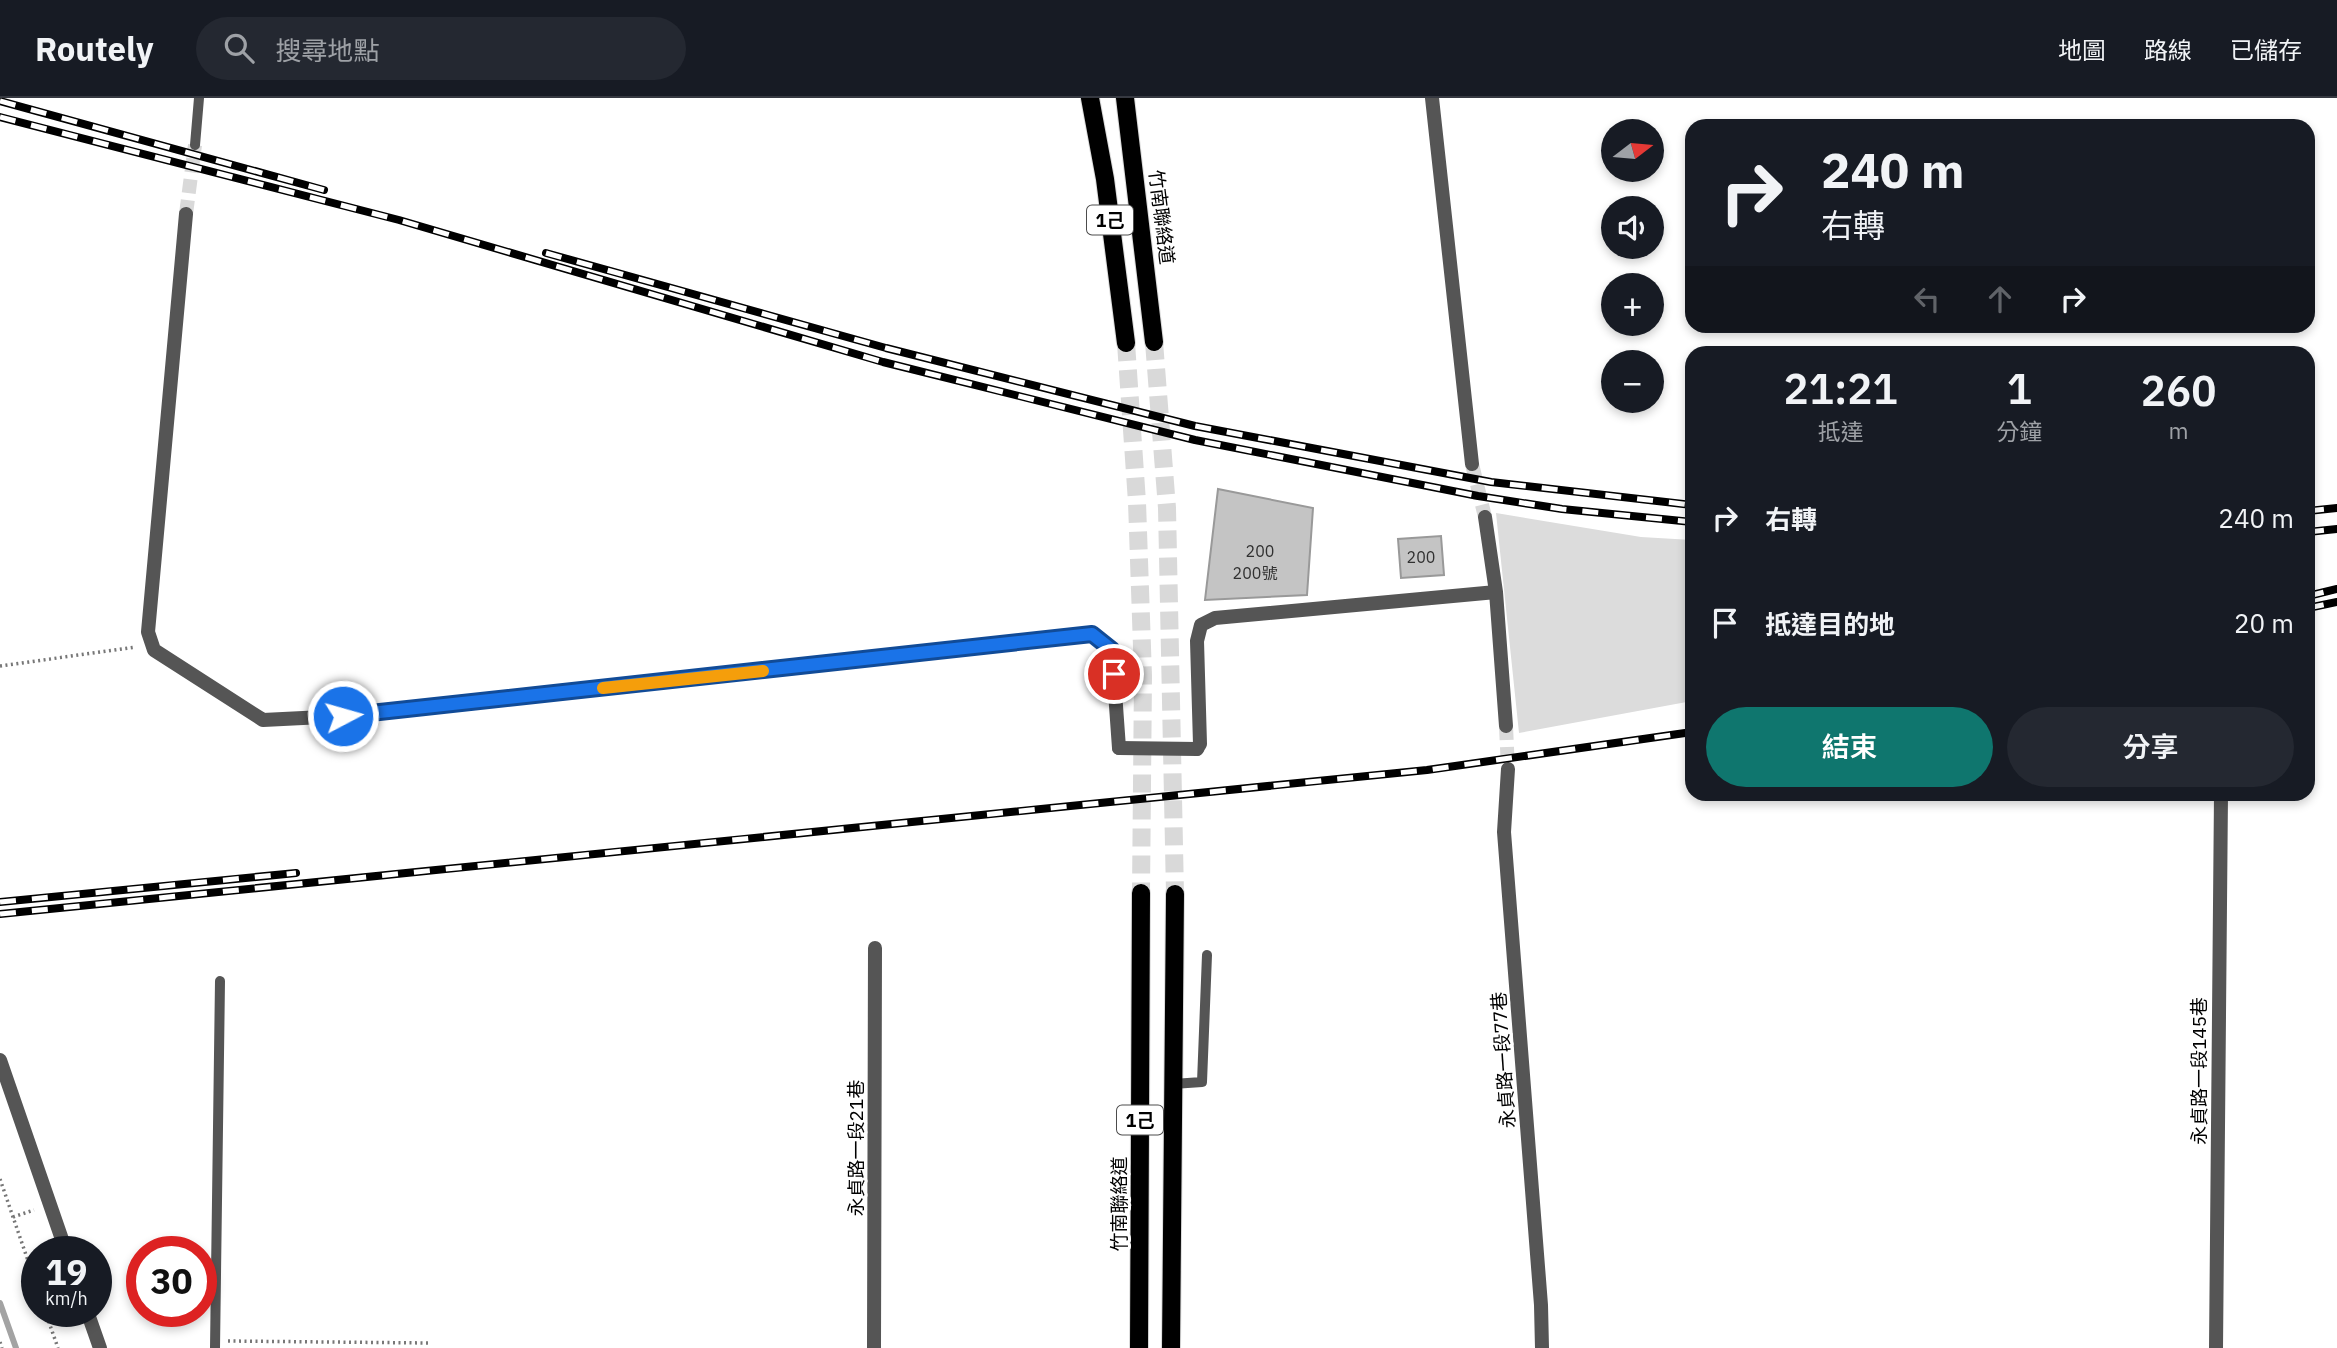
<!DOCTYPE html>
<html lang="zh-TW">
<meta charset="utf-8">
<style>
:root{--surface:#171b24;--page:#242831;--text:#f1f3f6;--muted:#9ea1a6;--line:#363941;--accent:#0f766e}
body{margin:0;font-family:"IBM Plex Sans","Noto Sans TC",sans-serif;background:var(--page);color:var(--text);height:100vh;display:flex;flex-direction:column;font-size:26px;white-space:nowrap}
*{box-sizing:border-box;margin:0}
p{font-size:23px;color:var(--muted)}
.icon{flex:none;width:38px;height:38px;fill:none;stroke:currentColor;stroke-width:2;stroke-linecap:round;stroke-linejoin:round}
.map{position:relative;flex:1;overflow:hidden}
.details{position:absolute;left:1685px;top:248px;width:630px;height:455px;display:flex;flex-direction:column;background:var(--surface);border-radius:21px;box-shadow:0 4px 10px #0003}
.details>*{flex:none}
.guide{position:absolute;left:1685px;top:21px;width:630px;height:214px;border-radius:21px;box-shadow:0 4px 10px #0003;background:#171b24;color:var(--text);overflow:hidden}
.needle{width:46px;rotate:74deg}
.fabs{position:absolute;left:1601px;top:21px;display:grid;gap:14px}
.fabs a{display:grid;place-items:center;width:63px;height:63px;border-radius:50%;background:var(--surface);box-shadow:0 4px 10px #0003;font-size:35px}
.speed{position:absolute;left:21px;top:1138px;display:flex;gap:14px;font-size:35px;font-weight:700;text-align:center}
.speed>*{display:grid;place-content:center;width:91px;height:91px;border-radius:50%;background:var(--surface);box-shadow:0 4px 10px #0003;line-height:1}
.speed small{font-size:18px;font-weight:400}
.speed .limit{border:10px solid #d22;background:#fff;color:#111}
.pin{position:absolute;display:grid;place-items:center;width:60px;height:60px;color:#fff;margin:-30px;border:4px solid #fff;border-radius:50%;box-shadow:0 2px 7px #0007}
.me{position:absolute;width:77px;margin:-38px;rotate:84deg;stroke-linejoin:round;filter:drop-shadow(0 0 5px #0008)}
.turn{display:flex;align-items:center;gap:24px;height:147px;padding:0 21px;font-size:32px}
.turn .icon{width:91px;height:91px;stroke-width:2.5}
.turn b{display:block;font-size:49px;line-height:60px}
.lanes{display:flex;align-items:center;height:66px;padding:0 21px;background:#0003;justify-content:center;gap:35px;direction:ltr}
.lanes .off{opacity:.35}
.eta{display:flex;justify-content:space-evenly;align-items:center;height:119px;text-align:center}
.eta b{font-size:42px;font-weight:600;line-height:49px}
.cta{display:flex;gap:14px;margin-top:auto;padding:14px 21px}
.cta a{flex:1;height:80px;border-radius:42px;background:var(--accent);color:#fff;font-size:28px;font-weight:600;line-height:80px;text-align:center}
.cta a+a{background:var(--page);color:var(--text)}
ul{padding:0;list-style:none}
li{display:flex;align-items:center;gap:21px;height:105px;padding:0 21px}
li div{flex:1}
li b{display:block;font-size:26px}
li em{font-style:normal}
header{display:flex;align-items:center;gap:42px;box-sizing:border-box;height:98px;padding:0 35px;background:var(--surface);border-bottom:2px solid var(--line)}
header strong{font-size:33px}
nav{display:flex;gap:38px;margin-inline-start:auto;font-size:24px}
.search{width:490px;height:63px;background:var(--page);display:flex;align-items:center;gap:18px;box-sizing:border-box;padding:0 24px;border-radius:38px;color:var(--muted);font-size:26px}
.map>svg:first-child{display:block}
.green{fill:#dcdcdc}
.lines{fill:none;stroke-linecap:round;stroke-linejoin:round}
.stream{stroke:#a3a3a3;stroke-width:6}
.building{fill:#c4c4c4;stroke:#999;stroke-width:2}
.street-tunnel{stroke:#d9d9d9;stroke-width:14;stroke-dasharray:14 7;stroke-linecap:butt}
.primary-tunnel{stroke:#d9d9d9;stroke-width:18;stroke-dasharray:18 9;stroke-linecap:butt}
.primary-casing{stroke:#dbdbdb;stroke-width:20}
.path{stroke:#777;stroke-width:3.5;stroke-dasharray:2 3.5;stroke-linecap:butt}
.lane{stroke:#555;stroke-width:10}
.street{stroke:#555;stroke-width:14}
.primary{stroke:#000;stroke-width:18}
.rail-casing{stroke:#000;stroke-width:8}
.rail{stroke:#fff;stroke-width:5;stroke-dasharray:16;stroke-linecap:butt}
.street-bridge{stroke:#555;stroke-width:14}
.route-casing{stroke:#114b97;stroke-width:18}
.route{stroke:#1a73e8;stroke-width:12}
.slow{stroke:#f59e0b;stroke-width:12}
.labels{text-anchor:middle;dominant-baseline:central;stroke-width:6;stroke-linejoin:round;paint-order:stroke}
.number-label{font-size:16px;fill:#313131}
.shield{fill:#fff;stroke:#4c4c4c;stroke-width:2}
.shield-label{font-size:18px;font-weight:bold;fill:#000}
.street-label{font-size:19px;fill:#000;stroke:#fff}
</style>
<header>
<strong>Routely</strong>
<div class="search"><svg class="icon" aria-label="search" viewBox="0 0 24 24"><circle cx="10" cy="10" r="6"/><path d="M15 15l6 6"/></svg>搜尋地點</div>
<nav><a>地圖</a><a>路線</a><a>已儲存</a></nav>
</header>
<div class="map">
<svg width="2337" height="1250" viewBox="0 0 2337 1250">
<rect width="100%" height="100%" fill="#fff"/>
<path class="green" d="M1496,415l145,24 51,3v161l-173,32z"/>
<g class="lines">
<path class="stream" d="M0,1205l16,45"/>
</g>
<path class="building" d="M1218,391l95,19 -6,87 -102,5z
M1441,438l3,39 -43,3 -3,-39z"/>
<g class="lines">
<path class="street-tunnel" d="M186,116l9,-69
M1472,366l13,53
M1506,628l2,43"/>
<path class="primary-tunnel" d="M1154,244l13,166 8,386
M1126,245l11,159 6,174 -2,217"/>
<defs>
<path id="primary" d="M1090,0l15,81 21,164
M1125,0l29,244
M1139,1250l2,-455
M1171,1250l4,-454"/>
</defs>
<use href="#primary" class="primary-casing"/>
<path class="path" d="M0,568l136,-19
M0,1081l37,108
M13,1119l21,-7
M45,1213l13,37
M228,1243l201,2
M0,1244l2,6"/>
<path class="lane" d="M195,47l4,-47
M1173,986l29,-2 5,-127
M215,1250l5,-367"/>
<path class="street" d="M1432,0l40,366
M186,116l-38,418 6,18 109,70 80,-4 749,-82 20,16 7,98
M1485,419l11,75 10,134
M1197,651l3,-5 -3,-103 4,-16 14,-7 281,-26
M1508,671l-4,63 37,473 1,43
M0,962l66,191
M87,1213l13,37
M874,1250l1,-400
M2216,1250l5,-554"/>
<use href="#primary" class="primary"/>
<defs>
<path id="rail" d="M0,3l324,89
M0,19l399,103 484,142 312,78 283,56 84,13 130,13
M546,155l340,95 309,78 296,56 201,23
M2308,413l29,-3
M2308,434l29,-3
M2308,498l29,-7
M2308,510l29,-6
M0,804l296,-29
M0,816l1427,-144 265,-38"/>
</defs>
<use href="#rail" class="rail-casing"/>
<use href="#rail" class="rail"/>
<path class="street-bridge" d="M1119,650l78,1"/>
</g>
<g class="lines">
<defs>
<path id="route" d="M343,618l749,-82 20,16 2,24"/>
</defs>
<use href="#route" class="route-casing"/>
<use href="#route" class="route"/>
<path class="slow" d="M603,590l160,-17"/>
</g>
<g class="labels">
<g class="number-label">
<text x="1260" y="453">200</text>
<text x="1421" y="459">200</text>
<text x="1255" y="475">200號</text>
</g>
<g class="shield">
<rect x="1087" y="107.5" width="46" height="29" rx="5"/>
<rect x="1117" y="1007.5" width="46" height="29" rx="5"/>
</g>
<g class="shield-label">
<text x="1110" y="122">1己</text>
<text x="1140" y="1022">1己</text>
</g>
<g class="street-label">
<text transform="translate(1162 119) rotate(83)">竹南聯絡道</text>
<text transform="translate(1503 962) rotate(-94)">永貞路一段77巷</text>
<text transform="translate(2199 973) rotate(-90)">永貞路一段145巷</text>
<text transform="translate(856 1050) rotate(-90)">永貞路一段21巷</text>
<text transform="translate(1119 1106) rotate(-90)">竹南聯絡道</text>
</g>
</g>
</svg>
<div class="fabs">
<a><svg class="needle" viewBox="-14 -14 28 28"><path d="M0-13l5 13h-10z" fill="#e53935"/><path d="M0 13l5-13h-10z" fill="#9ea1a6"/></svg></a>
<a><svg class="icon" aria-label="sound" viewBox="0 0 24 24"><path d="M4 9h4l5-4v14l-5-4H4zM17 9q2 3 0 6"/></svg></a>
<a>+</a>
<a>−</a>
</div>
<div class="speed"><div>19<small>km/h</small></div><div class="limit">30</div></div>
<div class="pin" style="left:1114px;top:576px;background:#d93025"><svg class="icon" aria-label="arrive" viewBox="0 0 24 24"><path d="M6 21V4h12l-3 4 3 4H6"/></svg></div>
<svg class="me" style="left:343px;top:618px" viewBox="-20 -20 40 40"><circle r="17" fill="#1a73e8" stroke="#fff" stroke-width="3"/><path d="M0-11L8 9 0 5-8 9z" fill="#fff"/></svg>
<div class="guide">
<div class="turn"><svg class="icon" aria-label="right" viewBox="0 0 24 24"><path d="M7 20v-9h11M14 6l5 5-5 5"/></svg><div><b>240 m</b>右轉</div></div>
<div class="lanes"><svg class="icon off" aria-label="left" viewBox="0 0 24 24"><path d="M17 20v-9H6M10 6l-5 5 5 5"/></svg><svg class="icon off" aria-label="ahead" viewBox="0 0 24 24"><path d="M12 20V5M6 11l6-6 6 6"/></svg><svg class="icon" aria-label="right" viewBox="0 0 24 24"><path d="M7 20v-9h11M14 6l5 5-5 5"/></svg></div>
</div>
<section class="details">
<div class="eta">
<div><b>21:21</b><p>抵達</p></div>
<div><b>1</b><p>分鐘</p></div>
<div><b>260</b><p>m</p></div>
</div>
<ul>
<li><svg class="icon" aria-label="right" viewBox="0 0 24 24"><path d="M7 20v-9h11M14 6l5 5-5 5"/></svg><div><b>右轉</b></div><em>240 m</em></li>
<li><svg class="icon" aria-label="arrive" viewBox="0 0 24 24"><path d="M6 21V4h12l-3 4 3 4H6"/></svg><div><b>抵達目的地</b></div><em>20 m</em></li>
</ul>
<div class="cta"><a>結束</a><a>分享</a></div>
</section>
</div>
